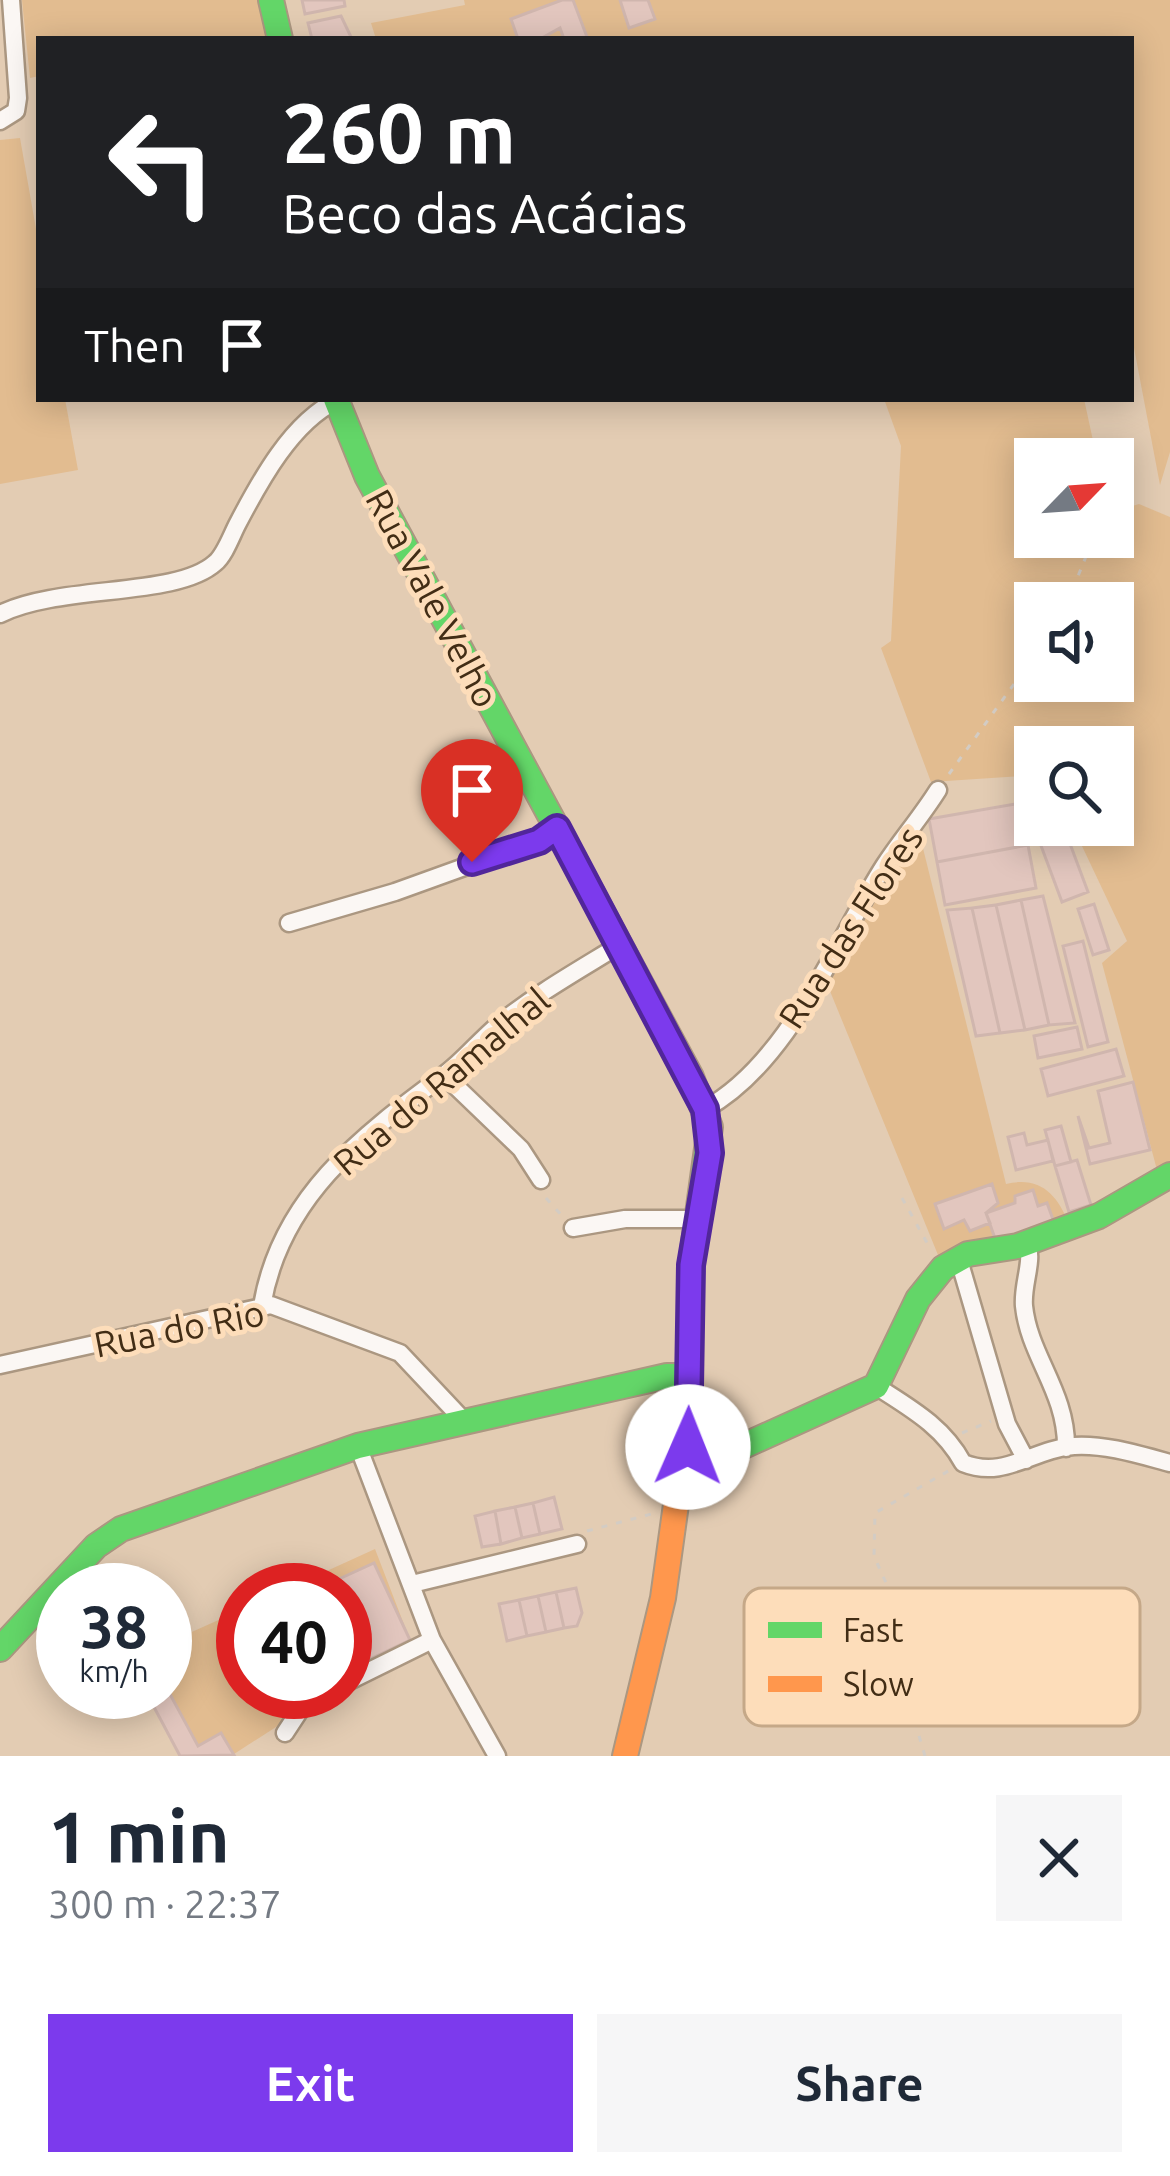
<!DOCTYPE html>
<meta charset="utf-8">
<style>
:root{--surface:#fff;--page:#f6f6f7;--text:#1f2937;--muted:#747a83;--accent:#7c3aed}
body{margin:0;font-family:Ubuntu,sans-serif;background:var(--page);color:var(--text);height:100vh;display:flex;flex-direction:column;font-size:45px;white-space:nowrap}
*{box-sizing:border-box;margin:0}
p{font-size:39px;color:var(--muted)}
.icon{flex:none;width:66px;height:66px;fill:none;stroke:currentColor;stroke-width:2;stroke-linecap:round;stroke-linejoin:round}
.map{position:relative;height:1756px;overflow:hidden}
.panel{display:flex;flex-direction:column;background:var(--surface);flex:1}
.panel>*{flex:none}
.guide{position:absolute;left:36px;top:36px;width:1098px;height:366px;border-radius:0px;box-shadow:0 6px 30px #0003;background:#202124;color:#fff;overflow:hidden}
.needle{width:78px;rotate:65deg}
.fabs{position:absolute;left:1014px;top:438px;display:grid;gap:24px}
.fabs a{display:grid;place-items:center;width:120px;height:120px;border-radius:0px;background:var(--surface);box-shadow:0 6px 30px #0003;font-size:60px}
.speed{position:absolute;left:36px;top:1563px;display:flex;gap:24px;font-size:60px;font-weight:700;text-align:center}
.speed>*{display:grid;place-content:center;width:156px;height:156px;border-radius:50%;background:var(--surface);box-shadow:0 6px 30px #0003;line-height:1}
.speed small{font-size:30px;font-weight:400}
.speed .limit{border:18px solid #d22;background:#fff;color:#111}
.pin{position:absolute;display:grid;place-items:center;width:102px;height:102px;color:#fff;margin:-123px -51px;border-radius:50% 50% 50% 0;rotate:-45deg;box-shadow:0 0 12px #0007}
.pin .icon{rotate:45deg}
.me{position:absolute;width:132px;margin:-66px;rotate:1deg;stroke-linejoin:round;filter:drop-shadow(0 0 9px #0008)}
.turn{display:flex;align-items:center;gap:42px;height:252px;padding:0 48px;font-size:54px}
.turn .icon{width:156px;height:156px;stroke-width:2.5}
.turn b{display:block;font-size:84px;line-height:102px}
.then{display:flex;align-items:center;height:114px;padding:0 48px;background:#0003;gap:24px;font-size:45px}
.round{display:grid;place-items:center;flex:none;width:126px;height:126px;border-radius:0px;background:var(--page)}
.summary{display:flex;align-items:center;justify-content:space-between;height:204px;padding:0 48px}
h1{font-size:72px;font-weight:700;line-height:90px}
.action{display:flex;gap:24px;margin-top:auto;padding:24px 48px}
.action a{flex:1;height:138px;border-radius:0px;background:var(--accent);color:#fff;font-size:48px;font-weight:700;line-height:138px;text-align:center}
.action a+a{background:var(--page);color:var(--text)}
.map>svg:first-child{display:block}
.green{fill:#e2bc90;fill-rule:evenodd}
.building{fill:#e2c6be;stroke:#d0b6ae;stroke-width:3}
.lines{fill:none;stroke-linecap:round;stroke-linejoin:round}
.street-casing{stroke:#ab9781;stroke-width:21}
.fast-casing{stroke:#ab9781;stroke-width:28}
.slow-casing{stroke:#ab9781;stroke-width:28}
.path{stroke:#d3ccc4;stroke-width:3;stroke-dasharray:6 9;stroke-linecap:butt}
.street{stroke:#fbf7f4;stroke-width:16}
.fast{stroke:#63d668;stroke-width:24}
.slow{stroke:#ff974d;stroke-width:24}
.route-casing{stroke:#51269a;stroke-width:30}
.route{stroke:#7c3aed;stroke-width:21}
.labels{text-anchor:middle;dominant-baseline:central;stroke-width:10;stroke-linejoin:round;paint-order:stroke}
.street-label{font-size:36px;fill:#422d15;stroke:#fdddba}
.key{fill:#fdddba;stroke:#c5a888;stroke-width:3}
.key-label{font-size:33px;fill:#422d15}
</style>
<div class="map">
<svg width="1170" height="1756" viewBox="0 0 1170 1756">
<rect width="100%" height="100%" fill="#e3ccb3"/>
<path class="green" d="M22,0h236l9,39h-228v37l-9,2z
M464,0h706v452l-10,33 -29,-153v-293h-755l-5,-16 94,-18z
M20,138l19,108v153h26l13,71 -78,14v-344z
M884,399h200l13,60h-62v78h78v-25l26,-8 31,13v658l-9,10 -59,-222 25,-22 -55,-116h41v-78h-78v28l-104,7 -50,-134 10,-7 10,-195zM1035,603h78v78h-78z
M917,824l89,360c34,-8 51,10 63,40l-124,48 -122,-298z
M375,1549l35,91 -65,43v-93h-60z
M243,1609v83h87l-99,64h-51l-34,-64h19v-48z"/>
<path class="building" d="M302,0h42l1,6 -40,8z
M562,0h11l14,37 -23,2 -4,-11 -20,11h-22l-7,-20z
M620,0h28l7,19 -26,9z
M341,16l11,23h-40l-4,-16z
M1035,778v47h28l25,67 -26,10 -44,-118z
M1021,803l7,42 -91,17 -8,-43z
M1028,845l8,43 -91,17 -8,-43z
M1043,896l32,127 -26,2 -28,-125z
M1021,900l28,125 -24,5 -29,-125z
M1094,904l15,46 -16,5 -15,-46z
M996,905l29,125 -25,3 -28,-125z
M972,908l28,125 -24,3 -29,-126z
M1083,941l25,101 -20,5 -25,-101z
M1077,1027l5,22 -44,9 -4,-22z
M1116,1049l8,27 -76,20 -7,-27z
M1133,1082l17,68 -60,14 -12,-48 11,32 21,-5 -12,-52z
M1061,1126l10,36 -16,4 -10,-36z
M1024,1133l3,12 21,-5 5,21 -37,9 -8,-33z
M1077,1160l14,45 -22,7 -14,-46z
M992,1184l6,19 -12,10 4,10 -20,8 -6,-11 -20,9 -9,-25z
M1033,1190l5,16 9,-3 8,22 -58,19 -11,-31 29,-10v-7z
M554,1497l8,32 -22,5 -7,-31z
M533,1503l7,31 -18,4 -7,-31z
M515,1507l7,31 -21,6 -6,-33z
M495,1511l6,33 -19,3 -7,-31z
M374,1563l36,77 -65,31v-81h-30z
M576,1588l6,25 -5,13 -13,2 -8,-36z
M556,1592l8,36 -18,4 -8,-36z
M538,1596l8,36 -19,4 -8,-36z
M519,1600l8,36 -20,5 -8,-37z
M165,1685l33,61 23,-13 13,22 -54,1 -34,-64h19z"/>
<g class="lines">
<defs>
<path id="street" d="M0,121l16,-10 2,-13 -7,-98
M0,614c60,-30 176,-16 215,-51 10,-8 17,-29 23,-40 22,-42 54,-101 98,-122
M289,923l106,-31 144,-52 18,-12
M444,1075l77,74 20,31
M705,1109c84,-46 130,-166 179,-243 17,-26 37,-49 54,-76
M573,1228l52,-9h72
M1027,1242c7,20 -5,42 -3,64 5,50 43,86 42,142
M959,1260l48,164 19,36
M262,1306c18,-108 98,-169 182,-231 19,-14 35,-34 54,-50 38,-31 81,-55 123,-81
M0,1365l271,-60 129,48 65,69
M876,1386c34,22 67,40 87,77 42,17 69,-14 111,-17 32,-2 66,9 96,17
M358,1446l74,194 65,116
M412,1584l165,-40
M345,1683l87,-43
M285,1733l19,-29 23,-12"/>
<path id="fast" d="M271,0l9,39
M336,399l31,77 324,601 19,50 -19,138 -3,153
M688,1447l51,1 137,-62 42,-87 25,-31 25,-14 50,-8 81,-30 71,-41
M0,1649l96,-103 25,-17 237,-83 309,-70h23"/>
<path id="slow" d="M625,1756l38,-158 25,-180"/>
</defs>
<use href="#street" class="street-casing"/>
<use href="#fast" class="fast-casing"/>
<use href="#slow" class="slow-casing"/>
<path class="path" d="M1067,603l27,-66
M949,774l86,-119
M546,1198l18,20
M902,1198l29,52
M962,1433l29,-12
M587,1531l72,-19
M925,1756l-29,-97 -1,-56 -21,-47 1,-43 75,-43"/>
<use href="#street" class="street"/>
<use href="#fast" class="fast"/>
<use href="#slow" class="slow"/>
</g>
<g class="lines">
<defs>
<path id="route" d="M472,862l67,-21 18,-13 148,281 5,44 -19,112 -3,182"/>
</defs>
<use href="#route" class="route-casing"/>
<use href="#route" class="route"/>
</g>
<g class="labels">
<g class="street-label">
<text transform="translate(433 598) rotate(62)">Rua Vale Velho</text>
<text transform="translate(850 927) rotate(-57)">Rua das Flores</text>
<text transform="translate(441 1081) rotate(-40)">Rua do Ramalhal</text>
<text transform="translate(179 1328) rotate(-11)">Rua do Rio</text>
</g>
</g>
<rect x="744" y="1588" width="396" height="138" rx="18" class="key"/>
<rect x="768" y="1622" width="54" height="16" fill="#63d668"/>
<rect x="768" y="1676" width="54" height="16" fill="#ff974d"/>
<g class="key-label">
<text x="843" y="1642">Fast</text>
<text x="843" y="1696">Slow</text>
</g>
</svg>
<div class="fabs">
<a><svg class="needle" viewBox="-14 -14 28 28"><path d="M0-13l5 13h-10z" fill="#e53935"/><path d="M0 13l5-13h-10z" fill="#747a83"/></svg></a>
<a><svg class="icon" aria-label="sound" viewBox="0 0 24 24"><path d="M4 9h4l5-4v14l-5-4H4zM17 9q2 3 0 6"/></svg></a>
<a><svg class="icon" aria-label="search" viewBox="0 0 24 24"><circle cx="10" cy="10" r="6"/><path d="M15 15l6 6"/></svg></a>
</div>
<div class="speed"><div>38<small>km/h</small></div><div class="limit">40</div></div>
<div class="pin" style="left:472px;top:862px;background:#d93025"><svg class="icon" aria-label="arrive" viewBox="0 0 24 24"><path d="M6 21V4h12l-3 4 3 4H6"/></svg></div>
<svg class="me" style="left:688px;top:1447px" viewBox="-20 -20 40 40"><circle r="19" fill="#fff"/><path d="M0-13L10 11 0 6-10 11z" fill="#7c3aed"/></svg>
<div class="guide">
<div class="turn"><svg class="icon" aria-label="left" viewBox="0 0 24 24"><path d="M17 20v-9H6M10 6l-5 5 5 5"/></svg><div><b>260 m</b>Beco das Acácias</div></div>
<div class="then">Then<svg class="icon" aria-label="arrive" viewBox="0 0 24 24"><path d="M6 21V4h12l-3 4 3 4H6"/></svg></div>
</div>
</div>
<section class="panel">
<div class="summary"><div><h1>1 min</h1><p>300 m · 22:37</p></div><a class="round"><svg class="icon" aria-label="close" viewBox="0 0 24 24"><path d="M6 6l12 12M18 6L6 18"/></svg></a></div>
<div class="action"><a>Exit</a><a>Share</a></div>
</section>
